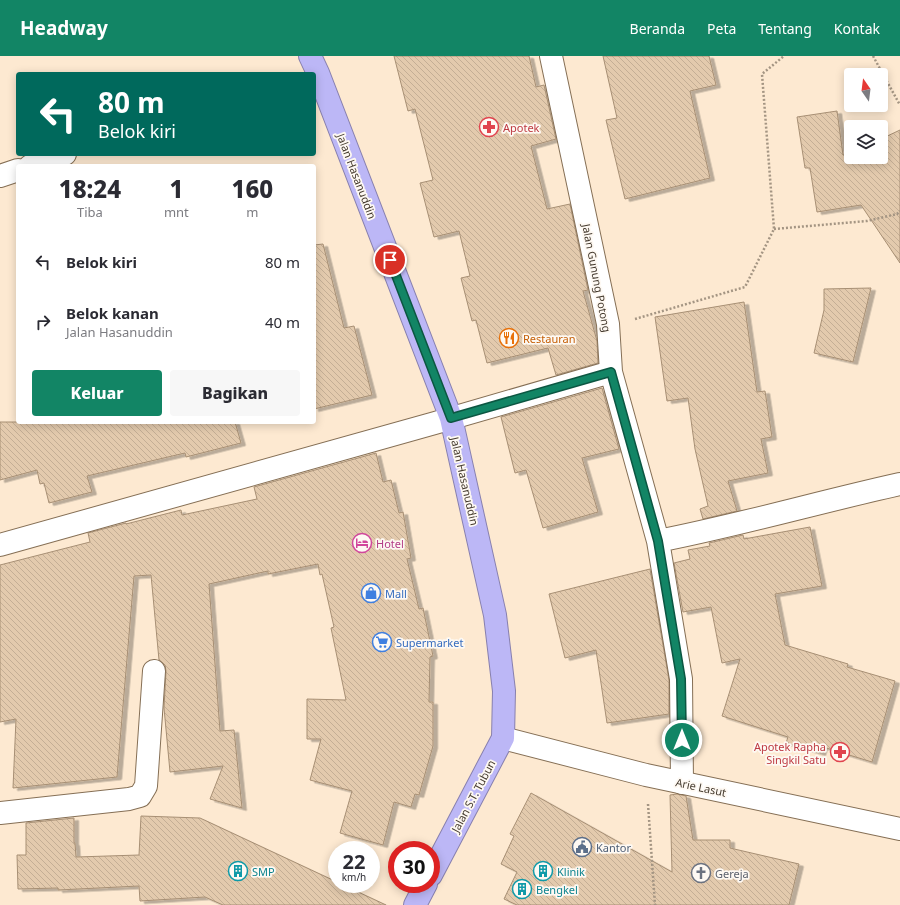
<!DOCTYPE html>
<html lang="id">
<style>
:root{--surface:#fff;--page:#f7f7f7;--text:#2b2b33;--muted:#7c7c81;--accent:#128565}
body{margin:0;font-family:"Noto Sans",sans-serif;background:var(--page);color:var(--text);height:100vh;display:flex;flex-direction:column;font-size:15px;white-space:nowrap}
*{box-sizing:border-box;margin:0}
p{font-size:13px;color:var(--muted)}
.icon{flex:none;width:22px;height:22px;fill:none;stroke:currentColor;stroke-width:2;stroke-linecap:round;stroke-linejoin:round}
.map{position:relative;flex:1;overflow:hidden}
.sheet{position:absolute;left:16px;top:108px;width:300px;height:260px;display:flex;flex-direction:column;background:var(--surface);border-radius:4px;box-shadow:0 2px 10px #0003}
.sheet>*{flex:none}
.guide{position:absolute;left:16px;top:16px;width:300px;height:84px;border-radius:4px;box-shadow:0 2px 10px #0003;background:#00695c;color:#fff;overflow:hidden}
.needle{width:26px;rotate:346deg}
.controls{position:absolute;left:844px;top:12px;display:grid;gap:8px}
.controls a{display:grid;place-items:center;width:44px;height:44px;border-radius:4px;background:var(--surface);box-shadow:0 2px 10px #0003;font-size:20px}
.speed{position:absolute;left:328px;top:785px;display:flex;gap:8px;font-size:20px;font-weight:700;text-align:center}
.speed>*{display:grid;place-content:center;width:52px;height:52px;border-radius:50%;background:var(--surface);box-shadow:0 2px 10px #0003;line-height:1}
.speed small{font-size:10px;font-weight:400}
.speed .limit{border:6px solid #d22;background:#fff;color:#111}
.pin{position:absolute;display:grid;place-items:center;width:34px;height:34px;color:#fff;margin:-17px;border:2px solid #fff;border-radius:50%;box-shadow:0 1px 4px #0007}
.me{position:absolute;width:44px;margin:-22px;rotate:0deg;stroke-linejoin:round;filter:drop-shadow(0 0 3px #0008)}
.turn{display:flex;align-items:center;gap:14px;height:84px;padding:0 16px;font-size:18px}
.turn .icon{width:52px;height:52px;stroke-width:2.5}
.turn b{display:block;font-size:28px;line-height:34px}
.eta{display:flex;justify-content:space-evenly;align-items:center;height:68px;text-align:center}
.eta b{font-size:24px;font-weight:800;line-height:28px}
.cta{display:flex;gap:8px;margin-top:auto;padding:8px 16px}
.cta a{flex:1;height:46px;border-radius:4px;background:var(--accent);color:#fff;font-size:16px;font-weight:800;line-height:46px;text-align:center}
.cta a+a{background:var(--page);color:var(--text)}
ul{padding:0;list-style:none}
li{display:flex;align-items:center;gap:12px;height:60px;padding:0 16px}
li div{flex:1}
li b{display:block;font-size:15px}
li em{font-style:normal}
header{display:flex;align-items:center;gap:24px;box-sizing:border-box;height:56px;padding:0 20px;background:var(--accent);color:#fff}
header strong{font-size:19px}
nav{display:flex;gap:22px;margin-inline-start:auto;font-size:14px}
.map>svg:first-child{display:block}
.building{fill:url(#building-back-hatch);stroke:#a78f74;filter:url(#shadow)}
.lines{fill:none;stroke-linecap:round;stroke-linejoin:round}
.minor-casing{stroke:#856f55;stroke-width:24}
.secondary-casing{stroke:#856f55;stroke-width:24}
.trunk-casing{stroke:#8880ae;stroke-width:24}
.path{stroke:#a49583;stroke-width:2.5;stroke-dasharray:2 2;stroke-linecap:butt}
.minor{stroke:#fff;stroke-width:22}
.secondary{stroke:#fff;stroke-width:22}
.trunk{stroke:#bcb7f6;stroke-width:22}
.route-casing{stroke:#0c5642;stroke-width:10}
.route{stroke:#128565;stroke-width:7}
.labels{text-anchor:middle;dominant-baseline:central;stroke-width:3.5;stroke-linejoin:round;paint-order:stroke}
.health-label{font-size:11px;fill:#be3a42;stroke:#fef9f3;text-anchor:start}
.street-label{font-size:11px;fill:#453b2f;stroke:#fef9f3}
.food-label{font-size:11px;fill:#c56008;stroke:#fef9f3;text-anchor:start}
.hotel-label{font-size:11px;fill:#b23c85;stroke:#fef9f3;text-anchor:start}
.shop-label{font-size:11px;fill:#366cbe;stroke:#fef9f3;text-anchor:start}
.service-label{font-size:11px;fill:#4e5e75;stroke:#fef9f3;text-anchor:start}
.culture-label{font-size:11px;fill:#0d838f;stroke:#fef9f3;text-anchor:start}
.worship-label{font-size:11px;fill:#5b616d;stroke:#fef9f3;text-anchor:start}
</style>
<header>
<strong>Headway</strong>
<nav><a>Beranda</a><a>Peta</a><a>Tentang</a><a>Kontak</a></nav>
</header>
<div class="map">
<svg width="900" height="849" viewBox="0 0 900 849">
<defs>
<pattern id="building-back-hatch" width="6" height="6" patternUnits="userSpaceOnUse"><rect width="6" height="6" fill="#e3caad"/><path d="M-1 5l2 2M0 0l6 6M5-1l2 2" fill="none" stroke="#c4ae95"/></pattern>
<filter id="shadow"><feDropShadow dx="4.5" dy="2.5" stdDeviation="0" flood-color="#0004"/></filter>
</defs>
<rect width="100%" height="100%" fill="#fde9d1"/>
<path class="building" d="M394,0h135l7,31 8,-2 12,54 -25,7 16,63 23,-5 18,86 -5,1 14,50 1,22 -42,12 -8,-27 -61,15 -11,-43 -4,1 -11,-43 9,-2 -11,-45 -25,6 -14,-54 13,-3 -18,-71 -7,2z
M603,0h106l7,29 -26,6 20,87 -85,21 -19,-79 11,-2z
M837,55l6,44 8,-4v6h30v-18l19,-9v133l-39,-58 -44,7 -7,-44h-5l-8,-51z
M323,188l21,84 10,-2 18,69 -58,14v-164z
M871,232l-18,74 -39,-9 10,-43v-21z
M744,246l13,90 8,-1 7,46 -11,2 7,34 -40,8 9,30 -34,8 -3,-10 8,-3 -13,-57 -7,-51 -21,3 -12,-84z
M602,332l17,61 -37,9 16,54 -55,16 -17,-58 -11,3 -14,-56z
M0,366h235l6,21 -55,14 -1,-4 -98,23 5,16 -43,11 -5,-20 -4,1 -3,-14 -37,10z
M376,397l7,29 8,-2 8,33 4,-1 8,46 -4,1 12,50 4,-1 10,48 -3,1 -1,45h4v44l-14,49 -4,-1 -4,13 -17,-5 -11,43 -43,-12 12,-42 -42,-11 11,-41h-14v-40l39,1 -15,-72 3,-1 -12,-53 -2,1 -2,-11 -50,10v-3l-59,13 11,147 14,-1 8,78 -32,-9 13,-33 -53,6 -6,-64 2,-37 -1,-6 -6,-5 -8,-85 -17,1 -17,201 -104,11 3,-69 -16,3v-157l90,-23 -2,-9 38,-10v1l55,-14 1,5 75,-16 -3,-12z
M810,471l12,59 -47,8 10,51 63,19 -1,3 48,14 -23,81 -49,-15 -2,6 -35,-10 2,-6 -66,-21 18,-57 -18,4 -11,-56 -28,5 -9,-49 16,-4 -2,-9 22,-4 -1,-3 34,-8 1,4z
M650,513l19,111v34l-62,9 -11,-73 -31,8 -16,-64z
M531,737l141,79 -2,-77 7,-1 9,2 7,44h37v8l69,16 -10,41h-272l-13,-6 13,-27 -16,-8 13,-28 -4,-2z
M141,760l59,2 137,64v2h4l45,21h-163l-18,-8 -65,4 -1,-15 -81,4v-2l-40,1 -1,-34h9v-32l48,-5v25h1l1,14 63,-2z"/>
<g class="lines">
<defs>
<path id="minor" d="M551,0l57,268 3,48 47,169 23,138 1,104
M30,110l35,-12
M0,120l18,-6
M658,485c82,-16 161,-39 242,-57
M0,489l435,-122 176,-51
M0,757l129,-14 11,-3 6,-10 8,-115"/>
<path id="secondary" d="M503,682l143,37 254,54"/>
<path id="trunk" d="M310,0l8,17 133,345 44,197 9,76 -1,47 -72,137
M415,849l11,-21"/>
</defs>
<use href="#minor" class="minor-casing"/>
<use href="#secondary" class="secondary-casing"/>
<use href="#trunk" class="trunk-casing"/>
<path class="path" d="M873,0l27,49
M774,173l93,-8 30,-7 3,-3
M635,263l110,-32 29,-58 -12,-155 22,-18
M648,748l7,101"/>
<use href="#minor" class="minor"/>
<use href="#secondary" class="secondary"/>
<use href="#trunk" class="trunk"/>
</g>
<g class="lines">
<defs>
<path id="route" d="M390,204l61,158 160,-46 47,169 23,138 1,61"/>
</defs>
<use href="#route" class="route-casing"/>
<use href="#route" class="route"/>
</g>
<defs>
<symbol id="pharmacy-ring" viewBox="-11 -11 22 22"><circle r="9.5" fill="#fef9f3" stroke="#e0444e" stroke-width="1.5"/><path d="M-2-6h4v4h4v4h-4v4h-4v-4h-4v-4h4Z" fill="#e0444e"/></symbol>
<symbol id="restaurant-ring" viewBox="-11 -11 22 22"><circle r="9.5" fill="#fef9f3" stroke="#e8710a" stroke-width="1.5"/><path d="M-5-6h1v4h1v-4h1v4h1v-4h1v5L-1.5 .5V6h-2V.5L-5-1ZM5-6V6H3V1.5H1.5Q1.5-4 5-6Z" fill="#e8710a"/></symbol>
<symbol id="hotel-ring" viewBox="-11 -11 22 22"><circle r="9.5" fill="#fef9f3" stroke="#d1479c" stroke-width="1.5"/><path d="M-6-4.5h1.5V1H6V5H4.5V3h-9V5H-6ZM-4 0a1.8 1.8 0 1 1 3.6 0ZM.5 0V-2.5h3Q6-2.5 6 0Z" fill="#d1479c"/></symbol>
<symbol id="shop-ring" viewBox="-11 -11 22 22"><circle r="9.5" fill="#fef9f3" stroke="#3f7fe0" stroke-width="1.5"/><path d="M-5-2.5h2.3a2.7 3.5 0 0 1 5.4 0H5L5.5 6h-11ZM-1.5-2.5h3a1.5 2.3 0 0 0-3 0Z" fill="#3f7fe0"/></symbol>
<symbol id="supermarket-ring" viewBox="-11 -11 22 22"><circle r="9.5" fill="#fef9f3" stroke="#3f7fe0" stroke-width="1.5"/><path d="M-6-5.5h2.5l.6 2H6L4.5 2H-2.5L-4.4-4H-6ZM-1.5 3.2a1.3 1.3 0 1 0 .1 0ZM3 3.2a1.3 1.3 0 1 0 .1 0Z" fill="#3f7fe0"/></symbol>
<symbol id="civic-ring" viewBox="-11 -11 22 22"><circle r="9.5" fill="#fef9f3" stroke="#5c6f8a" stroke-width="1.5"/><path d="M-.6-6.5H3V-4.5H.6V-3L4-1V1h2V6H-6V1h2V-1L-.6-3ZM-1.2 2.5V6h2.4V2.5Z" fill="#5c6f8a"/></symbol>
<symbol id="building-ring" viewBox="-11 -11 22 22"><circle r="9.5" fill="#fef9f3" stroke="#0f9aa8" stroke-width="1.5"/><path d="M-4-6H4V6H1V3H-1V6H-4ZM-2.5-4.3h1.7v1.8h-1.7ZM.8-4.3h1.7v1.8H.8ZM-2.5-1h1.7V.8h-1.7ZM.8-1h1.7V.8H.8Z" fill="#0f9aa8"/></symbol>
<symbol id="church-ring" viewBox="-11 -11 22 22"><circle r="9.5" fill="#fef9f3" stroke="#6b7280" stroke-width="1.5"/><path d="M-1.2-6h2.4v3.5h3.3v2.4h-3.3V6h-2.4V-.1h-3.3v-2.4h3.3Z" fill="#6b7280"/></symbol>
</defs>
<g fill-rule="evenodd">
<use href="#pharmacy-ring" x="478" y="60" width="22" height="22"/>
<use href="#restaurant-ring" x="498" y="271" width="22" height="22"/>
<use href="#hotel-ring" x="351" y="476" width="22" height="22"/>
<use href="#shop-ring" x="360" y="526" width="22" height="22"/>
<use href="#supermarket-ring" x="371" y="575" width="22" height="22"/>
<use href="#pharmacy-ring" x="829" y="685" width="22" height="22"/>
<use href="#civic-ring" x="571" y="780" width="22" height="22"/>
<use href="#building-ring" x="227" y="804" width="22" height="22"/>
<use href="#building-ring" x="532" y="804" width="22" height="22"/>
<use href="#church-ring" x="690" y="806" width="22" height="22"/>
<use href="#building-ring" x="511" y="822" width="22" height="22"/>
</g>
<g class="labels">
<g class="health-label">
<text x="503" y="71">Apotek</text>
<text x="826" y="690" text-anchor="end">Apotek Rapha<tspan x="826" dy="13">Singkil Satu</tspan></text>
</g>
<g class="street-label">
<text transform="translate(357 120) rotate(69)">Jalan Hasanuddin</text>
<text transform="translate(597 222) rotate(79)">Jalan Gunung Potong</text>
<text transform="translate(465 425) rotate(77)">Jalan Hasanuddin</text>
<text transform="translate(701 731) rotate(12)">Arie Lasut</text>
<text transform="translate(473 740) rotate(-62)">Jalan S.T. Tubun</text>
</g>
<g class="food-label">
<text x="523" y="282">Restauran</text>
</g>
<g class="hotel-label">
<text x="376" y="487">Hotel</text>
</g>
<g class="shop-label">
<text x="385" y="537">Mall</text>
<text x="396" y="586">Supermarket</text>
</g>
<g class="service-label">
<text x="596" y="791">Kantor</text>
</g>
<g class="culture-label">
<text x="252" y="815">SMP</text>
<text x="557" y="815">Klinik</text>
<text x="536" y="833">Bengkel</text>
</g>
<g class="worship-label">
<text x="715" y="817">Gereja</text>
</g>
</g>
</svg>
<div class="controls">
<a><svg class="needle" viewBox="-14 -14 28 28"><path d="M0-13l5 13h-10z" fill="#e53935"/><path d="M0 13l5-13h-10z" fill="#7c7c81"/></svg></a>
<a><svg class="icon" aria-label="layers" viewBox="0 0 24 24"><path d="M12 4l9 5-9 5-9-5zM3 14l9 5 9-5"/></svg></a>
</div>
<div class="speed"><div>22<small>km/h</small></div><div class="limit">30</div></div>
<div class="pin" style="left:390px;top:204px;background:#d93025"><svg class="icon" aria-label="arrive" viewBox="0 0 24 24"><path d="M6 21V4h12l-3 4 3 4H6"/></svg></div>
<svg class="me" style="left:682px;top:684px" viewBox="-20 -20 40 40"><circle r="17" fill="#128565" stroke="#fff" stroke-width="3"/><path d="M0-11L8 9 0 5-8 9z" fill="#fff"/></svg>
<div class="guide">
<div class="turn"><svg class="icon" aria-label="left" viewBox="0 0 24 24"><path d="M17 20v-9H6M10 6l-5 5 5 5"/></svg><div><b>80 m</b>Belok kiri</div></div>
</div>
<section class="sheet">
<div class="eta">
<div><b>18:24</b><p>Tiba</p></div>
<div><b>1</b><p>mnt</p></div>
<div><b>160</b><p>m</p></div>
</div>
<ul>
<li><svg class="icon" aria-label="left" viewBox="0 0 24 24"><path d="M17 20v-9H6M10 6l-5 5 5 5"/></svg><div><b>Belok kiri</b></div><em>80 m</em></li>
<li><svg class="icon" aria-label="right" viewBox="0 0 24 24"><path d="M7 20v-9h11M14 6l5 5-5 5"/></svg><div><b>Belok kanan</b><p>Jalan Hasanuddin</p></div><em>40 m</em></li>
</ul>
<div class="cta"><a>Keluar</a><a>Bagikan</a></div>
</section>
</div>
